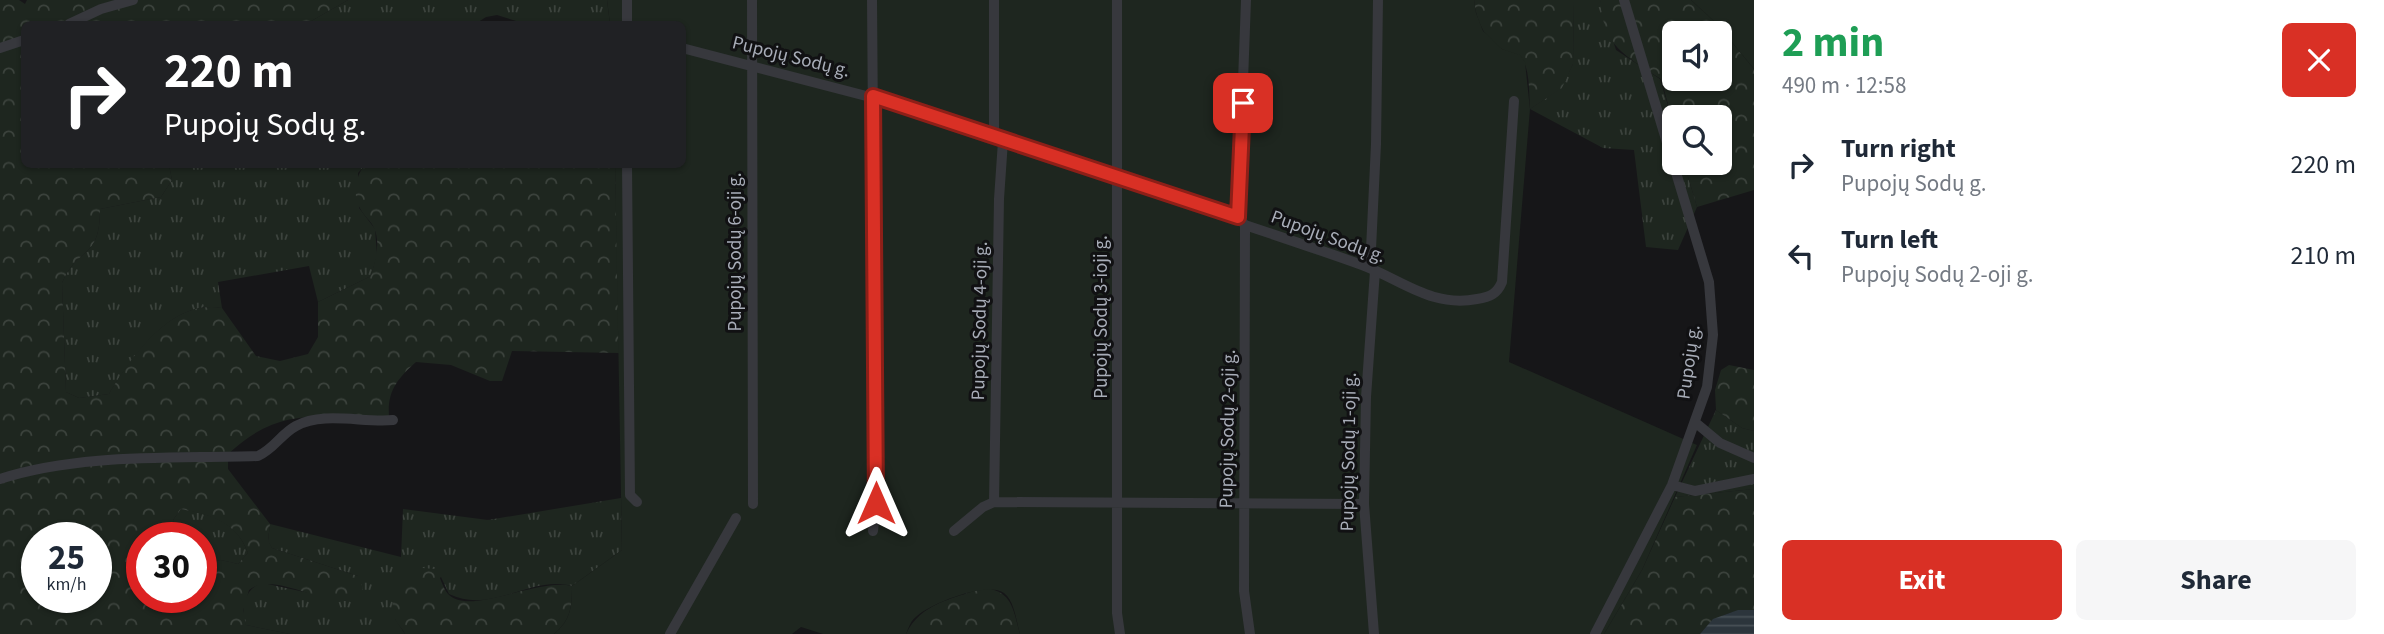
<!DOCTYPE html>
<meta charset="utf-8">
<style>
:root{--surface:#fff;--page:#f6f6f7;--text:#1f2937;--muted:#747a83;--accent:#d93025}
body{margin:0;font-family:"Source Sans 3",sans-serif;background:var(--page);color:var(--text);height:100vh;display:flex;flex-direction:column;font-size:26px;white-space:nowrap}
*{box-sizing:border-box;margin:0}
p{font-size:23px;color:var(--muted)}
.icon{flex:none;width:38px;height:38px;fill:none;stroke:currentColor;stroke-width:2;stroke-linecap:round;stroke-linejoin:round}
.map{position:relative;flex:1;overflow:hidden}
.sheet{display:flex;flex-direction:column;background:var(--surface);width:630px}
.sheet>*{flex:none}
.hud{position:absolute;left:21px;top:21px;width:665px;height:147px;border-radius:10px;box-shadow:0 2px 5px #0004;background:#202124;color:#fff;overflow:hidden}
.controls{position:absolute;left:1662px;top:21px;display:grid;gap:14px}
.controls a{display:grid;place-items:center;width:70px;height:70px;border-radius:10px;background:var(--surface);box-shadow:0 2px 5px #0004;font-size:35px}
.speed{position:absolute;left:21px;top:522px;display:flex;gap:14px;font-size:35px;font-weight:700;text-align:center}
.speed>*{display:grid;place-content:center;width:91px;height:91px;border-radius:50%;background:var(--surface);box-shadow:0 2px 5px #0004;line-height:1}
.speed small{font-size:18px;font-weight:400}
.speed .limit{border:10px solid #d22;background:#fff;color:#111}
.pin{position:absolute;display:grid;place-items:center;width:60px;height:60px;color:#fff;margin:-30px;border-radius:14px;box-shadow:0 4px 10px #0006}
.me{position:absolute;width:77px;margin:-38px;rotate:0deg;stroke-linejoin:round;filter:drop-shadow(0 0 5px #0008)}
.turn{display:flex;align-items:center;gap:24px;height:147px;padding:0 28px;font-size:32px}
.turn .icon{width:91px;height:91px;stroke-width:2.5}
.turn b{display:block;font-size:49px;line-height:60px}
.round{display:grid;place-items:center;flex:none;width:74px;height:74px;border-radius:10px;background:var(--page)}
.summary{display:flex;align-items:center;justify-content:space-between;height:119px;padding:0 28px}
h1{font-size:42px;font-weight:700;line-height:52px;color:#1e9e55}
.cta{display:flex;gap:14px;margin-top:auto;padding:14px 28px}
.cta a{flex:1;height:80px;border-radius:10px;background:var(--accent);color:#fff;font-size:28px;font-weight:700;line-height:80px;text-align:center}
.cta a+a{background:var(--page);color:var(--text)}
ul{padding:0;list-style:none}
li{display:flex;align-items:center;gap:21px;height:91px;padding:0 28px}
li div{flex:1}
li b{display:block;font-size:26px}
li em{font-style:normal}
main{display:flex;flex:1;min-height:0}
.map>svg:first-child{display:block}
.grass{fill:url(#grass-tufts)}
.forest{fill:url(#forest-crowns);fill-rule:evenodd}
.garden{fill:#1e261f}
.water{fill:url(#water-rules)}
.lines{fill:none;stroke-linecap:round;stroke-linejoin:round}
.minor{stroke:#37383d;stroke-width:10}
.route-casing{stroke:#8d1f18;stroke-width:18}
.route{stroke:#d93025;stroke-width:12}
.labels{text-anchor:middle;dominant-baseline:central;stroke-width:6;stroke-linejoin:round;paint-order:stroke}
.street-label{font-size:19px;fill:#a8adb8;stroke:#111113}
</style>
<main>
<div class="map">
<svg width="1754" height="634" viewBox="0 0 1754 634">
<defs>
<pattern id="grass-tufts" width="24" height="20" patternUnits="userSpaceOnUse" patternTransform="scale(1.75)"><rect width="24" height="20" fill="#1e261f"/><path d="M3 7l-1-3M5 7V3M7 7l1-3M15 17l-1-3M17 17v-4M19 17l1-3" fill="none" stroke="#3c433d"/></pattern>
<pattern id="forest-crowns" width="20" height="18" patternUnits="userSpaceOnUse" patternTransform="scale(1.75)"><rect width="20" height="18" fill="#1e261f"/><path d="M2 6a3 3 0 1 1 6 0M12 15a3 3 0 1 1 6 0" fill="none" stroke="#3c433d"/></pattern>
<pattern id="water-rules" width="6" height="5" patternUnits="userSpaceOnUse" patternTransform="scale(1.75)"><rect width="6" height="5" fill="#2c353c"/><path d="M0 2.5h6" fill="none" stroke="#485056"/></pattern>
</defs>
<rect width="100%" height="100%" fill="#161618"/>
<path class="grass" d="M348,0h259l3,24h-84l-29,-9 -11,2 -11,7h-169z
M1574,0h26l16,50 44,29 15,50v34h9l13,44 -19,43 -32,-3 -12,-97 -31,-2 -73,-39 31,-21 12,-24z
M169,165h196l-7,8 1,35 16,21 2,26 -6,21 -53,26 -9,-36 -91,16 4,26c-51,-9 -89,48 -113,86l-30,4 -13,-6 -4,-109c16,-38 38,-22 38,-74l61,-12 11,-17z
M1716,410l26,18 12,3v58l-79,8z
M621,498l1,52 -50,36c-42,-11 -80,29 -123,8l-8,-17 -46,42 10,15h-115l-44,-9 -3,-6c0,-16 3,-32 20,-36l83,18 12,-25 -86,-28 -4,-7 2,-17 131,33 2,-48 85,11z
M181,509c30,5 56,13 67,44l-10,11 -17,-4 -20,4v-27h-23l-5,-17z"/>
<path class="forest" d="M0,0h19l6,4 2,-4h321l-42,24h-282v140l145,1 3,15 -11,17 -61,12c0,52 -22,36 -38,74l4,109 13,6 30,-4c23,-38 62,-95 113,-86l34,48 24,5 28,-7 10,-17v-35l53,-26c4,-15 10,-33 3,-48 -3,-7 -10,-12 -13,-18 -9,-13 -6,-34 4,-45h250l5,188 -108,-2 -10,30h-12l-39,-16 -35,-3c-18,16 -29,29 -27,54 -68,5 -105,-14 -161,38v15l42,55 -2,16 4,8 86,28 5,12 -2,8c-27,20 -85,-28 -112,-6l-6,21 3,14 44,9h-290zM181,509c30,6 56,13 67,44l-10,11 -17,-4 -20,4v33h-59v-60h36l-5,-17zM37,537h59v60h-59z
M1474,0h100l-1,64 -11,24 -32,21c-1,-14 0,-37 -7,-49 -4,-7 -12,-7 -19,-10 -19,-9 -28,-30 -30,-50z
M1600,0h91l25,23 38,46v121l-57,17 -13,-44h36v-46h-45v12l-14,-50c-37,-24 -57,-32 -61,-79zM1675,33h45v46h-45z
M1729,365l25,5v61l-12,-3 -26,-18 -1,-20 6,-20z
M1754,489v121c-24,0 -39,6 -54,24h-96l38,-64 33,-73z
M423,568l12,1c6,8 7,18 13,25 21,23 89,-17 124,-8 0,20 -1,34 -18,48h-149c-2,-5 -8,-10 -10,-15 -9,-24 8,-42 28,-51z
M983,588c29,2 30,21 37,46h-114c15,-31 46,-35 77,-46z"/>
<path class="garden" d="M607,0h867l2,13 7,18 19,18 18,6 5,7 5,47 -21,253 188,83 -55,125 -38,64h-584c-4,-13 -5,-32 -16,-41 -17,-12 -72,10 -87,23 -6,4 -8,11 -11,18h-83l-22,-7 -9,7h-238c17,-14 18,-28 18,-48l50,-36 -7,-385 67,-1v-140h-72z
M1691,0h63v69l-38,-46z"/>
<path class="water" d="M1738,610h16v24h-54l13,-15z"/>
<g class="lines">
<path class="minor" d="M752,0l1,504
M872,0l4,503 -3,28
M1117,0v613l3,21
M69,24l32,-15 32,-9
M627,24v-24
M0,48l24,-8
M682,48l238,62 74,28 222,70 22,9 7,8c39,13 78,26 117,40 40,15 70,43 115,34 13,-2 20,-5 25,-17l12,-181
M994,138v-138
M627,164l3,331 7,7
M1238,217l8,-217
M1245,225l-1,366 6,43
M1366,266l5,-17 5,-105 2,-144
M1696,423l24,20 34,15
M0,479c81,-26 173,-20 258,-23 16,-7 23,-22 38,-30 27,-15 67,-3 97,-6
M1672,485l23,6 59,-12
M994,502l5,-303 4,-58
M954,531l29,-24 11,-5 370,2
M670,634l66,-116
M1374,634l-10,-130 2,-107 9,-126
M1595,634l77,-149 35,-98 6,-52 -4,-53 -85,-282"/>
</g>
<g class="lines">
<defs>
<path id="route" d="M876,503l-3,-407 365,121 5,-114"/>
</defs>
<use href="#route" class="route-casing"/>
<use href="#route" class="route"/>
</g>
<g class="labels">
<g class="street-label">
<text transform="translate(791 57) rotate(14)">Pupojų Sodų g.</text>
<text transform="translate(1328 237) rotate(20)">Pupojų Sodų g.</text>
<text transform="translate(735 252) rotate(-90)">Pupojų Sodų 6-oji g.</text>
<text transform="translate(1101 317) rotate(-90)">Pupojų Sodų 3-ioji g.</text>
<text transform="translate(980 321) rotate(-89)">Pupojų Sodų 4-oji g.</text>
<text transform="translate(1689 362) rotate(-82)">Pupojų g.</text>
<text transform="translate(1228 429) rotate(-89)">Pupojų Sodų 2-oji g.</text>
<text transform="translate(1349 452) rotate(-89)">Pupojų Sodų 1-oji g.</text>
</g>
</g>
</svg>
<div class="controls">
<a><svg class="icon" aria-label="sound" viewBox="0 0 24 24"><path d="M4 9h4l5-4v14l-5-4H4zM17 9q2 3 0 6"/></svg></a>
<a><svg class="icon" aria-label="search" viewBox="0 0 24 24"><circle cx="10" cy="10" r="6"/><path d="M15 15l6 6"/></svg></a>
</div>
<div class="speed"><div>25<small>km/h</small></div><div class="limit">30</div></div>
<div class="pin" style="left:1243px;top:103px;background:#d93025"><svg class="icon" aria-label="arrive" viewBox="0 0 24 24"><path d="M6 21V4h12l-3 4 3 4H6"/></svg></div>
<svg class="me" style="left:876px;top:503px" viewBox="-20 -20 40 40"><path d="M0-17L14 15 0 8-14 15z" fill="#d93025" stroke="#fff" stroke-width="4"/></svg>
<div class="hud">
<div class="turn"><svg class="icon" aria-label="right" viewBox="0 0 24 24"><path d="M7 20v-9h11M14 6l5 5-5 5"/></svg><div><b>220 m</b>Pupojų Sodų g.</div></div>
</div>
</div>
<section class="sheet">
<div class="summary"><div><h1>2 min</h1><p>490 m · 12:58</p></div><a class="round" style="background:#d93025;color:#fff"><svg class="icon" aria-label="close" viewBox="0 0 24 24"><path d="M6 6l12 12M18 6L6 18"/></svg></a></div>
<ul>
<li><svg class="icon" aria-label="right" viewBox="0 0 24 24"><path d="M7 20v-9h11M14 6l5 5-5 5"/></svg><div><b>Turn right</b><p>Pupojų Sodų g.</p></div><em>220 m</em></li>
<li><svg class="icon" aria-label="left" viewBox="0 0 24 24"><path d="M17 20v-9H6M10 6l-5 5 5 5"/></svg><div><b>Turn left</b><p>Pupojų Sodų 2-oji g.</p></div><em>210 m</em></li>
</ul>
<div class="cta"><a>Exit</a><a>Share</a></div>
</section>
</main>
